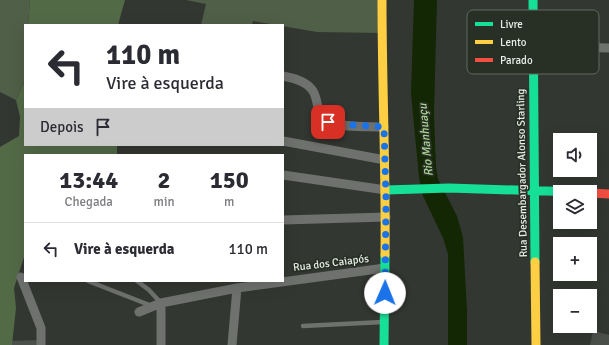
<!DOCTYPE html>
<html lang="pt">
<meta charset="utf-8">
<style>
:root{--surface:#fff;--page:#f7f7f7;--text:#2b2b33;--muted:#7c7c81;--line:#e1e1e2}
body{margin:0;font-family:Signika,sans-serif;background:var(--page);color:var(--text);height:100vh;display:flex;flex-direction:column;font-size:15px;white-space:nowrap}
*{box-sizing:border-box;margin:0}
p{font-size:13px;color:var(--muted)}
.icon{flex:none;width:22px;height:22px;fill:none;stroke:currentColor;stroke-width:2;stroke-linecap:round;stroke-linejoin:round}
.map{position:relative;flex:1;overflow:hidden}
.sheet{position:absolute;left:24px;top:154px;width:260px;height:128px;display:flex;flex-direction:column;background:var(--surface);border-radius:0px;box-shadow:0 4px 16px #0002}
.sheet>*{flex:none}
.hud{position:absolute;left:24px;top:24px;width:260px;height:122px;border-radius:0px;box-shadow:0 4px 16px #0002;background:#fff;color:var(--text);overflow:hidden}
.controls{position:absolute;left:553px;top:133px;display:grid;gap:8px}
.controls a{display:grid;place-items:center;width:44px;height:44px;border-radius:0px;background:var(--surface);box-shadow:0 4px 16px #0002;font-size:20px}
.pin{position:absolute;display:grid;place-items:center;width:34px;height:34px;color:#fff;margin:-17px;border-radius:8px;box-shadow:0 2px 6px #0006}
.me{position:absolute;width:44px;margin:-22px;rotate:1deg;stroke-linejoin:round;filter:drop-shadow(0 0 3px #0008)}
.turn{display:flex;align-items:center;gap:14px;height:84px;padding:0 16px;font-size:18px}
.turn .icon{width:52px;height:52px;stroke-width:2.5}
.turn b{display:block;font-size:28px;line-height:34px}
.then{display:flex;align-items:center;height:38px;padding:0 16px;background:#0003;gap:8px;font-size:15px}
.eta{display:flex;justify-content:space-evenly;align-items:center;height:68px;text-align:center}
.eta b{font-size:24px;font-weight:800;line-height:28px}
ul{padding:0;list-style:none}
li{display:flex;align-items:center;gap:12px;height:52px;padding:0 16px;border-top:1px solid var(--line)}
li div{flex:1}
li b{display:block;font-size:15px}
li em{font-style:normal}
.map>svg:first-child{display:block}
.green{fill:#505f47}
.forest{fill:#536a47}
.water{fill:#132705}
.building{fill:#4c504b}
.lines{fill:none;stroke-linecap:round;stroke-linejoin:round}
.lane{stroke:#6f716e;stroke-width:4.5}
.street{stroke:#6f716e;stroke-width:9}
.fast{stroke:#16e098;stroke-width:9}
.slow{stroke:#ffcf43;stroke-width:9}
.jam{stroke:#f24e42;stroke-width:9}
.route{stroke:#1a73e8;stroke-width:7;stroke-dasharray:0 12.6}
.labels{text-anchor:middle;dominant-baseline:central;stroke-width:3.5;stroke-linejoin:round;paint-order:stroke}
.street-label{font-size:11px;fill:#e9ede7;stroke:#282f25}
.water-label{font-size:12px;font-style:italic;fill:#add696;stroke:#282f25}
.key{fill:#282f25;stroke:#62685f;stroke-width:1}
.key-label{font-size:11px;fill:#e9ede7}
</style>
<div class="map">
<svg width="609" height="345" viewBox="0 0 609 345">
<rect width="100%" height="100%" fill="#333731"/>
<path class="green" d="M0,0h30l-2,25h-3l-1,58 -8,17 -16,-8z
M186,0h196v33l-65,-1 -64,-11 -1,4h-51l5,-21z"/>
<path class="forest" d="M30,0h95l-7,25h-90z
M25,69v76h92v10h-92v99l-11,34 2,20 -4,37h-12v-198l19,-11 1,-19 -4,-17 8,-17z"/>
<path class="water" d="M414,0h23l-3,113 2,55 2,11 19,37 6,21 4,74v34h-19v-91l-5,-16 -20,-42 -4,-18 -8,-85z"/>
<path class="building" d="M593,331l16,4v10h-19z
M40,340l1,5h-29v-4z"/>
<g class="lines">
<path class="lane" d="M88,281l64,25
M137,281l12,9 12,13
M303,326l80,-4"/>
<path class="street" d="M532,46l77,2
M283,76c11,2 26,6 31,17 5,10 2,24 15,29 14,6 40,4 55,5
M283,141l102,19
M283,175l103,15
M283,220l103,-3
M21,277l20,51v17
M139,312l22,-9 76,-15 148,-20
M161,345v-42
M232,345l5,-57"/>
<path class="fast" d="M533,0l2,262
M386,190l63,-2 128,4
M384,345l1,-90"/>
<path class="slow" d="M382,0c0,85 4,170 3,255
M535,262l1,83"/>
<path class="jam" d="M590,193l19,1"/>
</g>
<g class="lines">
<path class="route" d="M328,122l10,2 46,3 2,72 -1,94"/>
</g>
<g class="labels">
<g class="street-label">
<text transform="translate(522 173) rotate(-91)">Rua Desembargador Alonso Starling</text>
<text transform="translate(331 263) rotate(-7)">Rua dos Caiapós</text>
</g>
<g class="water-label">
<text transform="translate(426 140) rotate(-95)">Rio Manhuaçu</text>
</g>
</g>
<rect x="467" y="10" width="132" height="64" rx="6" class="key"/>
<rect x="475" y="22" width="18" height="4" fill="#16e098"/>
<rect x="475" y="40" width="18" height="4" fill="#ffcf43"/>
<rect x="475" y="58" width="18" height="4" fill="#f24e42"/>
<g class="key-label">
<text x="500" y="28">Livre</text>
<text x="500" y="46">Lento</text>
<text x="500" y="64">Parado</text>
</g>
</svg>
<div class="controls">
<a><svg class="icon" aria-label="sound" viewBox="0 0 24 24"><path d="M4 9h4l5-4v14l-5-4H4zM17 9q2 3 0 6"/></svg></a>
<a><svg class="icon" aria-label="layers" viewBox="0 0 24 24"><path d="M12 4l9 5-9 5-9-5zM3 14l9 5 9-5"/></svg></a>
<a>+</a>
<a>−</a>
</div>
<div class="pin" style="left:328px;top:122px;background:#d93025"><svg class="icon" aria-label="arrive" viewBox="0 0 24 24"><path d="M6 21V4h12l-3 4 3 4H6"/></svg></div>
<svg class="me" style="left:385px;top:293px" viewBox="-20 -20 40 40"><circle r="19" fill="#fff"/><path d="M0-13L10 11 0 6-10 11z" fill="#1a73e8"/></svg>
<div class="hud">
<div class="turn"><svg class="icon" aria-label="left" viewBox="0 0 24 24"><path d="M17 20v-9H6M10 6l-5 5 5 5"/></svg><div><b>110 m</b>Vire à esquerda</div></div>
<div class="then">Depois<svg class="icon" aria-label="arrive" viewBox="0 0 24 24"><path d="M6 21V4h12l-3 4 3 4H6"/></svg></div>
</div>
<section class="sheet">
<div class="eta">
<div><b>13:44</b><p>Chegada</p></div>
<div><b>2</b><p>min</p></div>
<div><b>150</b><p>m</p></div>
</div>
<ul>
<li><svg class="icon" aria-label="left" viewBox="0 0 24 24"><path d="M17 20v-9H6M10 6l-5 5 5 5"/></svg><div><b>Vire à esquerda</b></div><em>110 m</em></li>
</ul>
</section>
</div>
